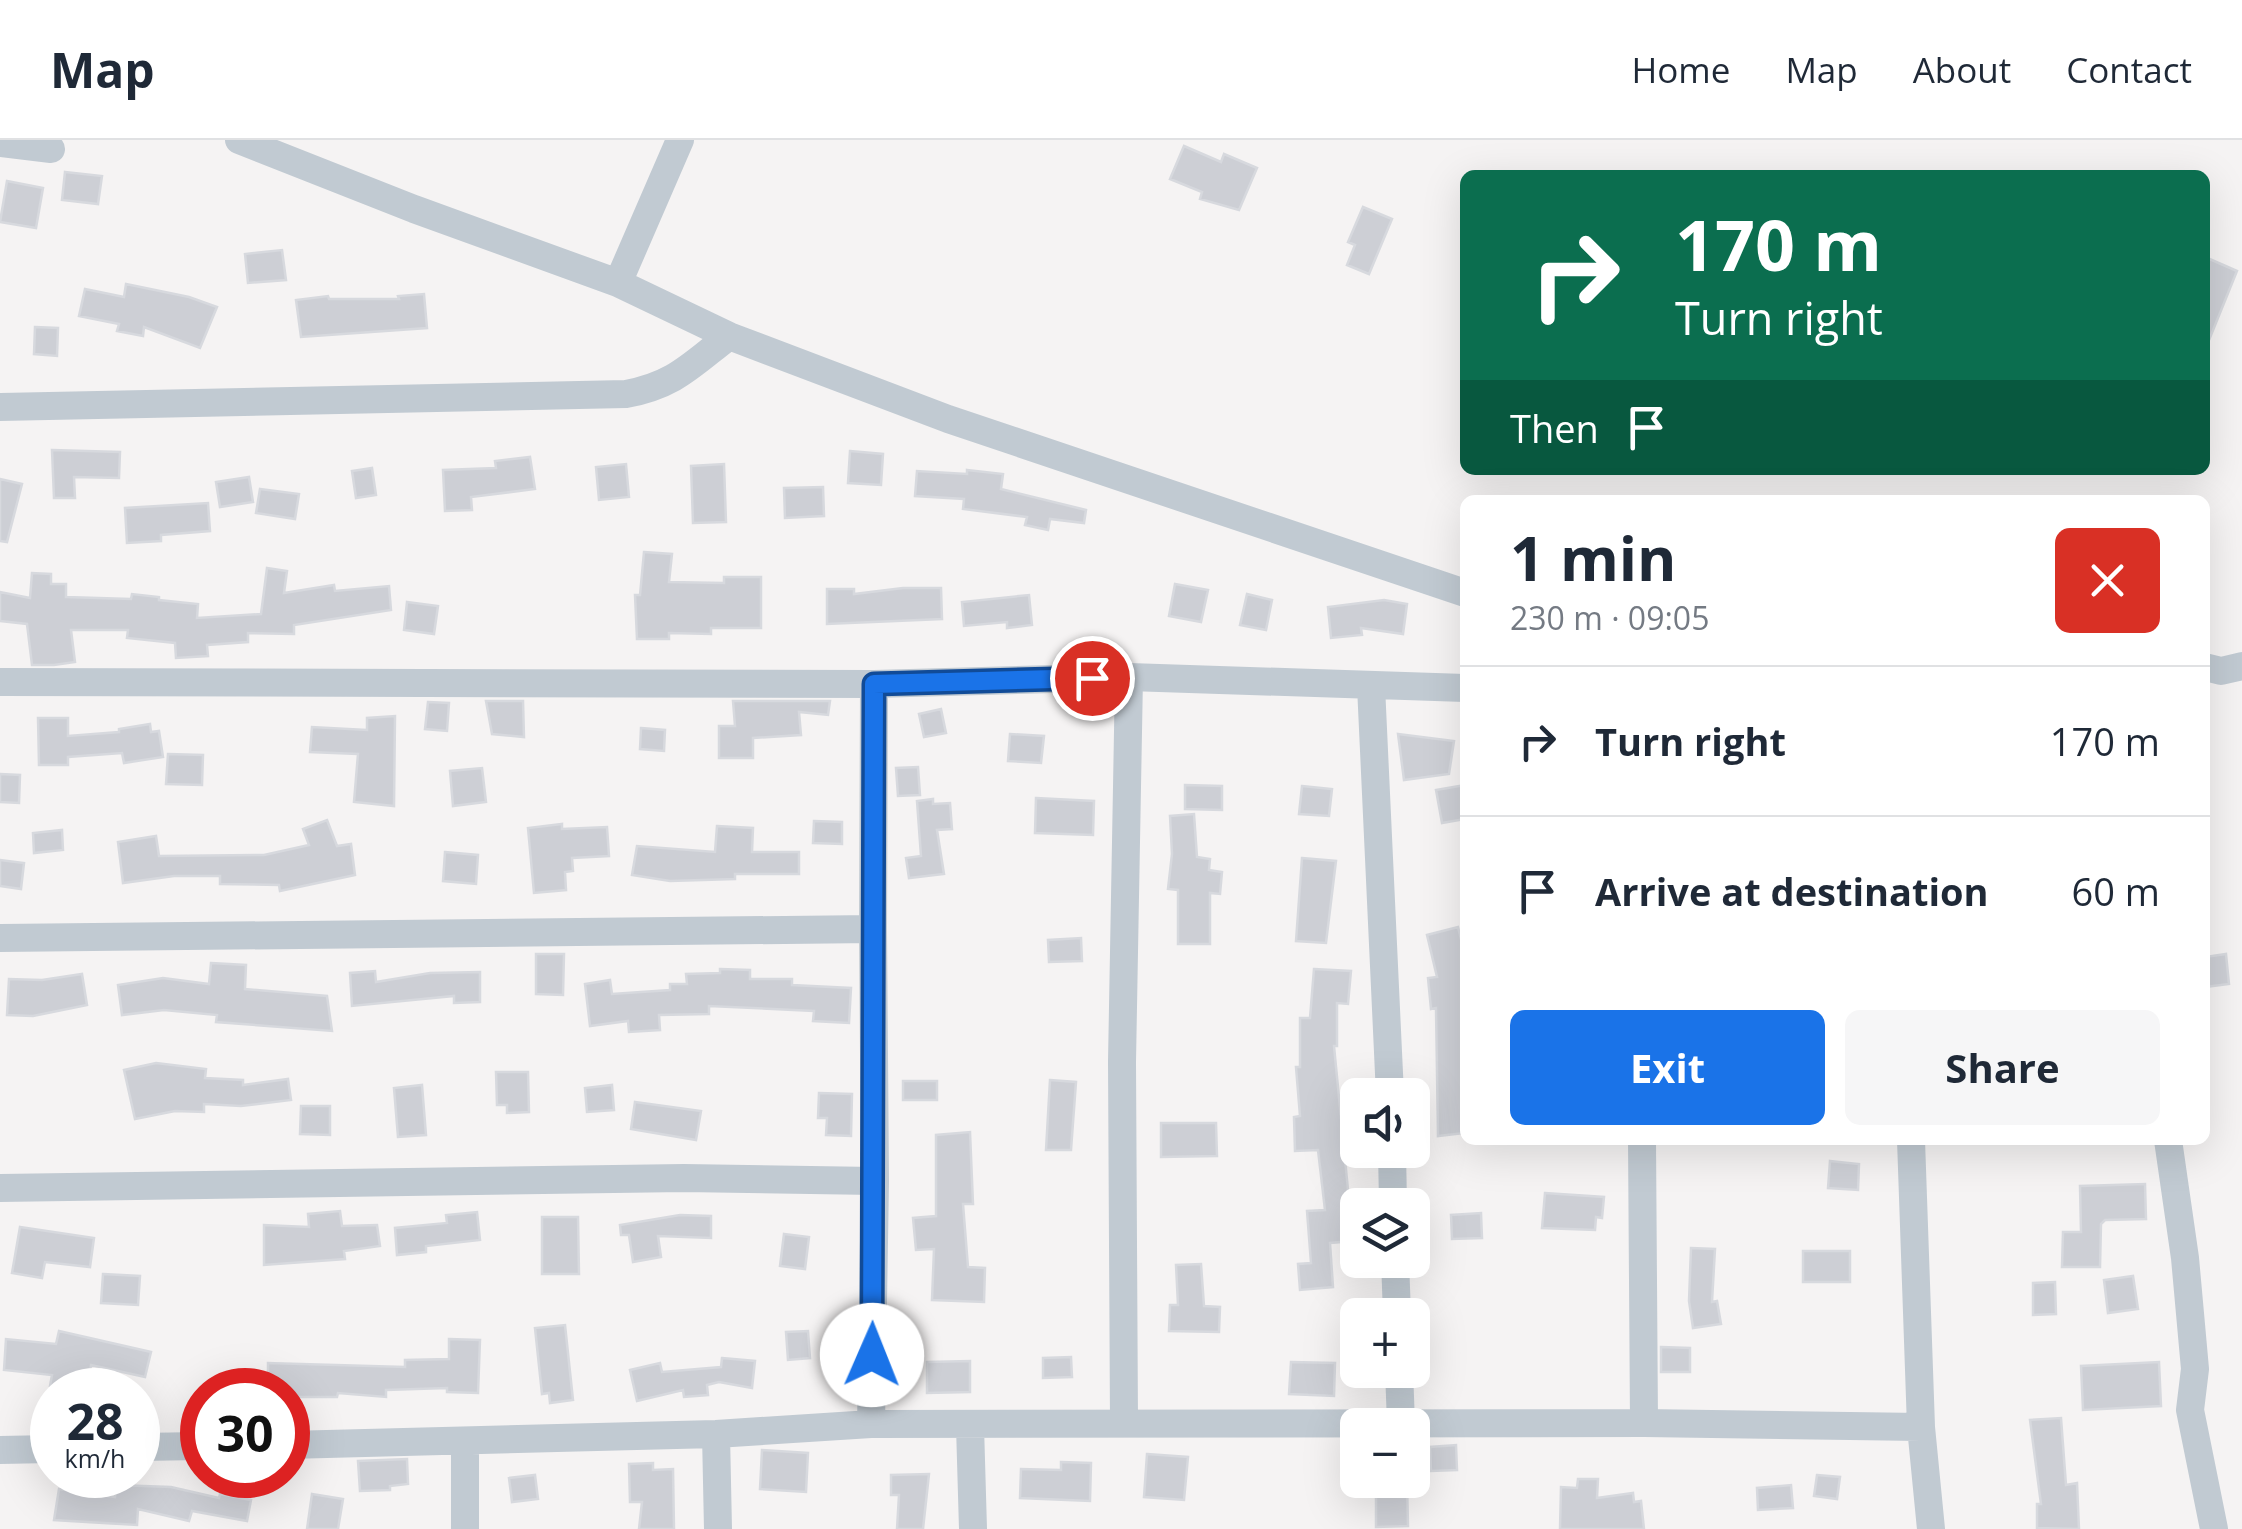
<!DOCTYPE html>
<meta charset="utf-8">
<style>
:root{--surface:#fff;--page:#f6f6f7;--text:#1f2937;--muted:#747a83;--line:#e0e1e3;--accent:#1a73e8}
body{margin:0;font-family:"Open Sans",sans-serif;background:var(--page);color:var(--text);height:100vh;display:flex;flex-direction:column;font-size:38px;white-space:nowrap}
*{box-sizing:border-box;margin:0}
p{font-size:32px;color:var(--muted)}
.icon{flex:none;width:55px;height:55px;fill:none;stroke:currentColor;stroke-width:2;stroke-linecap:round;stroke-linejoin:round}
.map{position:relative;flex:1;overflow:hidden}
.details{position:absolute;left:1460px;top:355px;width:750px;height:650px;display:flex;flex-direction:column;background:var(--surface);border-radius:15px;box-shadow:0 10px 40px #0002}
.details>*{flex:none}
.banner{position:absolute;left:1460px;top:30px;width:750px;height:305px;border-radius:15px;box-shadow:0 10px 40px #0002;background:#0b6e4f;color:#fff;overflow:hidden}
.tools{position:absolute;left:1340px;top:938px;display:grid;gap:20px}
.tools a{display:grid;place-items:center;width:90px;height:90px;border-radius:15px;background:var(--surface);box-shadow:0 10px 40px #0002;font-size:50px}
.speed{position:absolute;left:30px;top:1228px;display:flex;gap:20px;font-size:50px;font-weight:700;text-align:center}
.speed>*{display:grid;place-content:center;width:130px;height:130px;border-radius:50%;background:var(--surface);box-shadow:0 10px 40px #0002;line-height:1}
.speed small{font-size:25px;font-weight:400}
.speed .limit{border:15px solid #d22;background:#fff;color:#111}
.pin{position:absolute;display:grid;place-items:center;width:85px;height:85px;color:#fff;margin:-42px;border:5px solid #fff;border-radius:50%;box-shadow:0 2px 10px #0007}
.me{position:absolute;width:110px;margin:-55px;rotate:1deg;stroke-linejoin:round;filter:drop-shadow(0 0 8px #0008)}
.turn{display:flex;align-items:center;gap:35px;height:210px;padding:0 50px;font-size:45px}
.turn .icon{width:130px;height:130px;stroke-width:2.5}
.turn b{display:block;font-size:70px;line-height:85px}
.then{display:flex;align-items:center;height:95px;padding:0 50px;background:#0003;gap:20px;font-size:38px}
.round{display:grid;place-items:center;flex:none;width:105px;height:105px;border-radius:15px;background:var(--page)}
.overview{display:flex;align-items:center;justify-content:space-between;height:170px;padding:0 50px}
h1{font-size:60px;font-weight:700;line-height:75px}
.cta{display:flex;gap:20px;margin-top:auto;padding:20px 50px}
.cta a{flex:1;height:115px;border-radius:15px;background:var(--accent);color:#fff;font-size:40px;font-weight:700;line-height:115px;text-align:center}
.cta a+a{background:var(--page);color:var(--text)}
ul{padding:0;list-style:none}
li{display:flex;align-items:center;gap:30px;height:150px;padding:0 50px;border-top:2px solid var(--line)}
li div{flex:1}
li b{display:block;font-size:38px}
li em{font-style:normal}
header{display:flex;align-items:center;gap:60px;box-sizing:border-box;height:140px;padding:0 50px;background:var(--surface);border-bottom:2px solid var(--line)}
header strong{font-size:48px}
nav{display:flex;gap:55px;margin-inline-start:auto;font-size:35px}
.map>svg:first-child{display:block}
.building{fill:#cdcfd5;stroke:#d7d9de;stroke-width:2.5}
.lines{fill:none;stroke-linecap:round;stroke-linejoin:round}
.minor{stroke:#c1cad2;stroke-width:28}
.route-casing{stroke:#114b97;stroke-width:25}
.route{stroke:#1a73e8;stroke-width:18}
</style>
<header>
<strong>Map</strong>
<nav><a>Home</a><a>Map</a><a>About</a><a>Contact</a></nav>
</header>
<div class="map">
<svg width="2242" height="1389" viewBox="0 0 2242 1389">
<rect width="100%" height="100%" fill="#f5f3f3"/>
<path class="building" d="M1184,6l37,16 3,-8 33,14 -18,42 -39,-11 2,-7 -32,-13z
M65,32l37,4 -4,28 -36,-4z
M7,41l36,7 -7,40 -36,-6z
M1363,67l29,12 -23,55 -22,-9 8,-20 -7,-3z
M282,110l4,30 -38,3 -3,-29z
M2205,117l32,14 -32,79z
M126,144l63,13 28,10 -17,41 -56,-21 -1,9 -26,-5 2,-7 -40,-8 6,-27 39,8z
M424,154l3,34 -126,9 -5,-37 32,-4 1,3h70l-1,-3z
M35,187l23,1 -1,28 -23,-2z
M52,310l68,2 -1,26 -45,-1 1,21h-21z
M850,311l33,3 -2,31 -33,-2z
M530,317l5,32 -64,8 1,13 -27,1 -2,-41 53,-2 -1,-7z
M626,324l3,33 -30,3 -3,-33z
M724,324l2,58 -33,1 -2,-57z
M372,328l4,27 -20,3 -4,-27z
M967,330l36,4 -2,15 85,21 -2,13 -34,-4 -2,11 -23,-5 2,-8 -64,-8 1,-10 -49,-3 2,-25 50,3z
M249,337l4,25 -33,5 -4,-25z
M0,339l22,5 -15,58 -7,-1z
M823,347l1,29 -39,2 -1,-30z
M260,349l39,5 -4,25 -39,-6z
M208,363l2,28 -49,4v6l-34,2 -2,-35z
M644,412l28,2 -3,28 55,1v-6h37v51h-50v6l-42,-1v6h-32l-2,-44h5z
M267,428l20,3 -3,22 50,-8 1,6 54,-5 2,24 -97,15v9l-46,-1v9l-41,3 1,11 -32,2 -1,-15 -48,-5 1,-8h-57l4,32 -21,3h-22l-5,-41 -27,-3v-29l30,6 2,-25 19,1v10h15v13l65,2 1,-5 27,3v3l39,4 -1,14 64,-4z
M1175,444l33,6 -7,32 -32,-6z
M903,448h38l1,31 -115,5v-35h27v5z
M1247,454l25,6 -6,30 -26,-5z
M1029,455l3,30 -25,3v-6l-43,4 -2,-24z
M1384,460l23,4 -4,30 -42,-6 1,7 -31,3 -3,-31z
M407,462l31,4 -4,28 -30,-4z
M486,561h37l1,36 -32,-3z
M733,561h97l-2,14 -29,-3 2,23 -48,3v20h-34v-32h16z
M428,562l21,1 -2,28 -22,-2z
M941,569l5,24 -22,4 -5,-23z
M395,576l-1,90 -40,-4 4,-48 -48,-2 2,-25 55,3v-12z
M38,578h30v18l51,-4v-3l31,-5 1,8 8,-1 4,26 -39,6 -2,-10 -54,4v8h-29z
M641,588l24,2 -1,21 -24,-2z
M1010,594l34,2 -3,27 -33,-2z
M1398,594l56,7 -5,33 -45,6z
M168,614l35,1 -1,30 -36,-1z
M918,627l2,28 -22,1 -2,-28z
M482,628l4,34 -33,4 -3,-35z
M0,634l20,1 -1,28 -19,-1z
M1185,645l37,1v24l-37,-1z
M1465,645v34l-23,4 -6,-33z
M1302,646l30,3 -3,27 -30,-2z
M1036,658l58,3 -1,34 -58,-2z
M933,659v5l17,-1 2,26 -15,1 7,44 -35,4 -3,-20 15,-2 -4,-55z
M1194,674l3,43 13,2 -1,11 13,2 -2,22 -10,-1v51h-32v-54l-10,-1 4,-35 -2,-38z
M327,680l10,26 14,-2 4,31 -75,16 -1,-6 -59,-1v-8h-46l-51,7 -5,-41 38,-6 3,20 105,-1 45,-10 -6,-16z
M814,681l28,1v22l-29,-1z
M562,684v5l45,-2 2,29 -37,2 1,13 -8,1 1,18 -32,3 -6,-65z
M717,686l36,2 -1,24h47v22h-64v5l-65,2 -38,-6 5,-29 78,6z
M62,690l1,20 -29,3 -1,-20z
M445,712l33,3 -2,29 -33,-3z
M1302,718l34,3 -10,82 -30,-2z
M0,720l24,3 -3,26 -21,-3z
M1458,787l7,29v177l-27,3 -2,-128 -5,1 -3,-31 9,-1 -10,-42z
M1081,798l1,23 -33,1 -1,-22z
M536,814h28l-1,41 -27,-1z
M2226,814l3,30 -24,3v-30z
M211,823l35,2 -1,24 82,7 5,35 -116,-9 1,-7 -53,-5 -42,5 -4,-30 45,-7 46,6z
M720,829l30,1v9h42v6l59,3 -2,35 -36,-2 1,-10 -105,-5v8l-50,1 1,15 -31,2 -1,-11 -38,5 -5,-42 25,-4 2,14 58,-4v-6h17l-1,-10 34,-1z
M1314,829l37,2 -3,33 -11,-1v43h-3l19,195 -23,2 3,44 -33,3 -2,-26 13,-1 -4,-52 18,-1 -7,-60 -23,1 -1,-34 6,-1 -4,-49h4v-49h10z
M375,831l1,11 54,-9 50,-1v30l-26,1v-7l-102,10 -2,-33z
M82,834l5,31 -54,11 -26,-1 2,-36 33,1z
M156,923l50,6 -1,9 38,2v5l45,-6 3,21 -50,6 -37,-2v8l-29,-1 -40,8 -11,-49z
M496,932h32l1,40 -22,1v-8h-10z
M1050,940l26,2 -5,68h-25z
M903,941h34v19h-34z
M422,945l4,50 -28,2 -4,-49z
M612,945l2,25 -27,2 -2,-24z
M819,953l33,1 -1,42 -25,-1 1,-17h-9z
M635,962l66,9 -5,29 -65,-11z
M301,966h29v29l-30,-1z
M1161,983h55l1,33 -56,1z
M970,992l3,72h-10l5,63 17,1 -1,34 -52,-2 2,-51 -18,1 -3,-32 23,-2v-81z
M1830,1021l29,3 -1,26 -30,-2z
M2145,1044l1,35 -41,1 -4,4 -1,43h-38l1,-35h18l-1,-46z
M1545,1053l59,4 -2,21 -6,-1 -1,13 -53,-2z
M340,1071l2,15 35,-1 3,21 -36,5 1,8 -81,6v-40l45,2 -1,-13z
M477,1072l3,28 -54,6v6l-29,3 -2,-27 52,-5 -1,-8z
M1481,1073l1,25 -30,1 -1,-24z
M680,1075l31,1v22l-53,-2 3,21 -28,5 -4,-27h-8l-1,-10z
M542,1077h36l1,57h-37z
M20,1087l74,11 -4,29 -45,-5 -3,16 -30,-5z
M784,1094l25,3 -4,32 -25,-3z
M1691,1108l24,1 -3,53 5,-1 4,23 -28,4 -4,-27z
M1803,1111h47v31h-47z
M1201,1124l3,42 16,1 -1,25 -50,-1 1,-26h8l-2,-40z
M103,1134l37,2 -2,29 -37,-2z
M2133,1136l5,33 -30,4 -4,-33z
M2055,1142l1,32 -23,1v-32z
M565,1185l8,75 -23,3 -1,-10 -7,1 -7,-66z
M59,1191l92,21 -6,25 -54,-12 -4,25h-11l-26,-4 2,-11 -48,-5 2,-31 50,5z
M808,1191l2,27 -22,2 -2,-28z
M449,1199l31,1 -2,53 -31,-1v-4l-61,2v7l-48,-4 -1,4h-49v-7h-20v-27l137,4v-7l44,-1z
M848,1202l3,23 -27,3 -2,-23z
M1661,1207l29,1v24h-29z
M1071,1217l1,20 -29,1v-20z
M722,1218l33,3 -3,27 -33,-6 -12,3 1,10 -24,2 -1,-7 -46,11 -7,-31 30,-7 2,9 59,-5z
M970,1221v31l-43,1v-31z
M1291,1222l44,1 -1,33 -45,-2z
M2159,1222l2,44 -78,4 -2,-44z
M2061,1278l5,67 11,-2 2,46 -42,-1v-24h4l-11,-84z
M1456,1305l1,25 -26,1 -1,-24z
M762,1310l46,3 -2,39 -46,-3z
M1147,1314l41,3 -4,43 -40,-3z
M407,1319l1,25 -18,2v4l-30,1 -2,-30z
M1061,1322l30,1 -1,38 -70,-3 1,-29 40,1z
M653,1323v7l20,-1 1,60h-35l3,-27h-12l-1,-38z
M929,1334l-6,55h-26l2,-34h-8v-20z
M535,1335l3,24 -26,3 -3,-24z
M1817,1335l23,2 -3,22 -23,-3z
M1578,1339h20l-1,19 36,-5 1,9 7,-1 3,28h-84l1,-42 16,1z
M1376,1340h31l1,46 -32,1z
M116,1345l55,2 48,11 1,-4 31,6 -4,21 -55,-10 -3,10 -51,-12 -1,16 -83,-5 5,-31 56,8z
M1791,1345l2,23 -35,2 -1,-22z
M312,1354l31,5 -5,30h-31z"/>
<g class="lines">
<path class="minor" d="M239,0l175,69 204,74 111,53 219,83 517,174
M0,3l51,6
M618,143l62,-143
M0,267l626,-13c49,-9 65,-29 103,-58
M2205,527l16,4 21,-5
M0,542l874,2 255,-7 336,11
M1371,546l19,409
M0,798l873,-9 1,-245
M1642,1000l2,283
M1911,1000l10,287 10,102
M2168,1000l17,118 10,111 -5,41 24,119
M1392,1010l1,55
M0,1048l684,-10 191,3
M1395,1120l2,55
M1399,1230l2,54
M1124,1283l-2,-361 7,-385
M871,1284l773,-1 277,4
M970,1286l3,103
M716,1294l2,95
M465,1302v87
M288,1305l428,-11 155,-10 4,-243 -2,-252
M138,1307l64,-1
M0,1310l52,-1"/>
</g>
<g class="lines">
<defs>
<path id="route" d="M872,1215l2,-671 218,-6"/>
</defs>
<use href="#route" class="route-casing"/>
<use href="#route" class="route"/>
</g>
</svg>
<div class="tools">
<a><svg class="icon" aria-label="sound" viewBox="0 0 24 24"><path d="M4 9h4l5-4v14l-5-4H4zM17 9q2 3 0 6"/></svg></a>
<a><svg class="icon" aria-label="layers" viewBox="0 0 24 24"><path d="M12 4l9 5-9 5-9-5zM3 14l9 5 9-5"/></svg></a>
<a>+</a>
<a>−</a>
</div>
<div class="speed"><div>28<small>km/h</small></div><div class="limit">30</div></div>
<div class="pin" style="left:1092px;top:538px;background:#d93025"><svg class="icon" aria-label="arrive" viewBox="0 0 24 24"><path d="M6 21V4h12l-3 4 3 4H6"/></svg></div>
<svg class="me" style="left:872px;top:1215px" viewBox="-20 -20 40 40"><circle r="19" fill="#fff"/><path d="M0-13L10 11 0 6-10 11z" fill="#1a73e8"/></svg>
<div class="banner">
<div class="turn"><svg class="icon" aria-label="right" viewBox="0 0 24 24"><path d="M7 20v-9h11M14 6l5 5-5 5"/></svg><div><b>170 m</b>Turn right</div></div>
<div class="then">Then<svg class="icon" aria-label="arrive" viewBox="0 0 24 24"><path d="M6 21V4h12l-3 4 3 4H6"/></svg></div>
</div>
<section class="details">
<div class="overview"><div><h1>1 min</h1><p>230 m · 09:05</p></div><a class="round" style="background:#d93025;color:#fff"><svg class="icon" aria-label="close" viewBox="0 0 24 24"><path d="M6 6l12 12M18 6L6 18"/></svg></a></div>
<ul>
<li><svg class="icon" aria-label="right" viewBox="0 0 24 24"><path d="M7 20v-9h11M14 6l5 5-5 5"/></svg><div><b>Turn right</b></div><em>170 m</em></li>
<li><svg class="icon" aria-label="arrive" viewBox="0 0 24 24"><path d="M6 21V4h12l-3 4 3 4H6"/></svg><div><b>Arrive at destination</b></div><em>60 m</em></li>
</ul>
<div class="cta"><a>Exit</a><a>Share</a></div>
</section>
</div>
